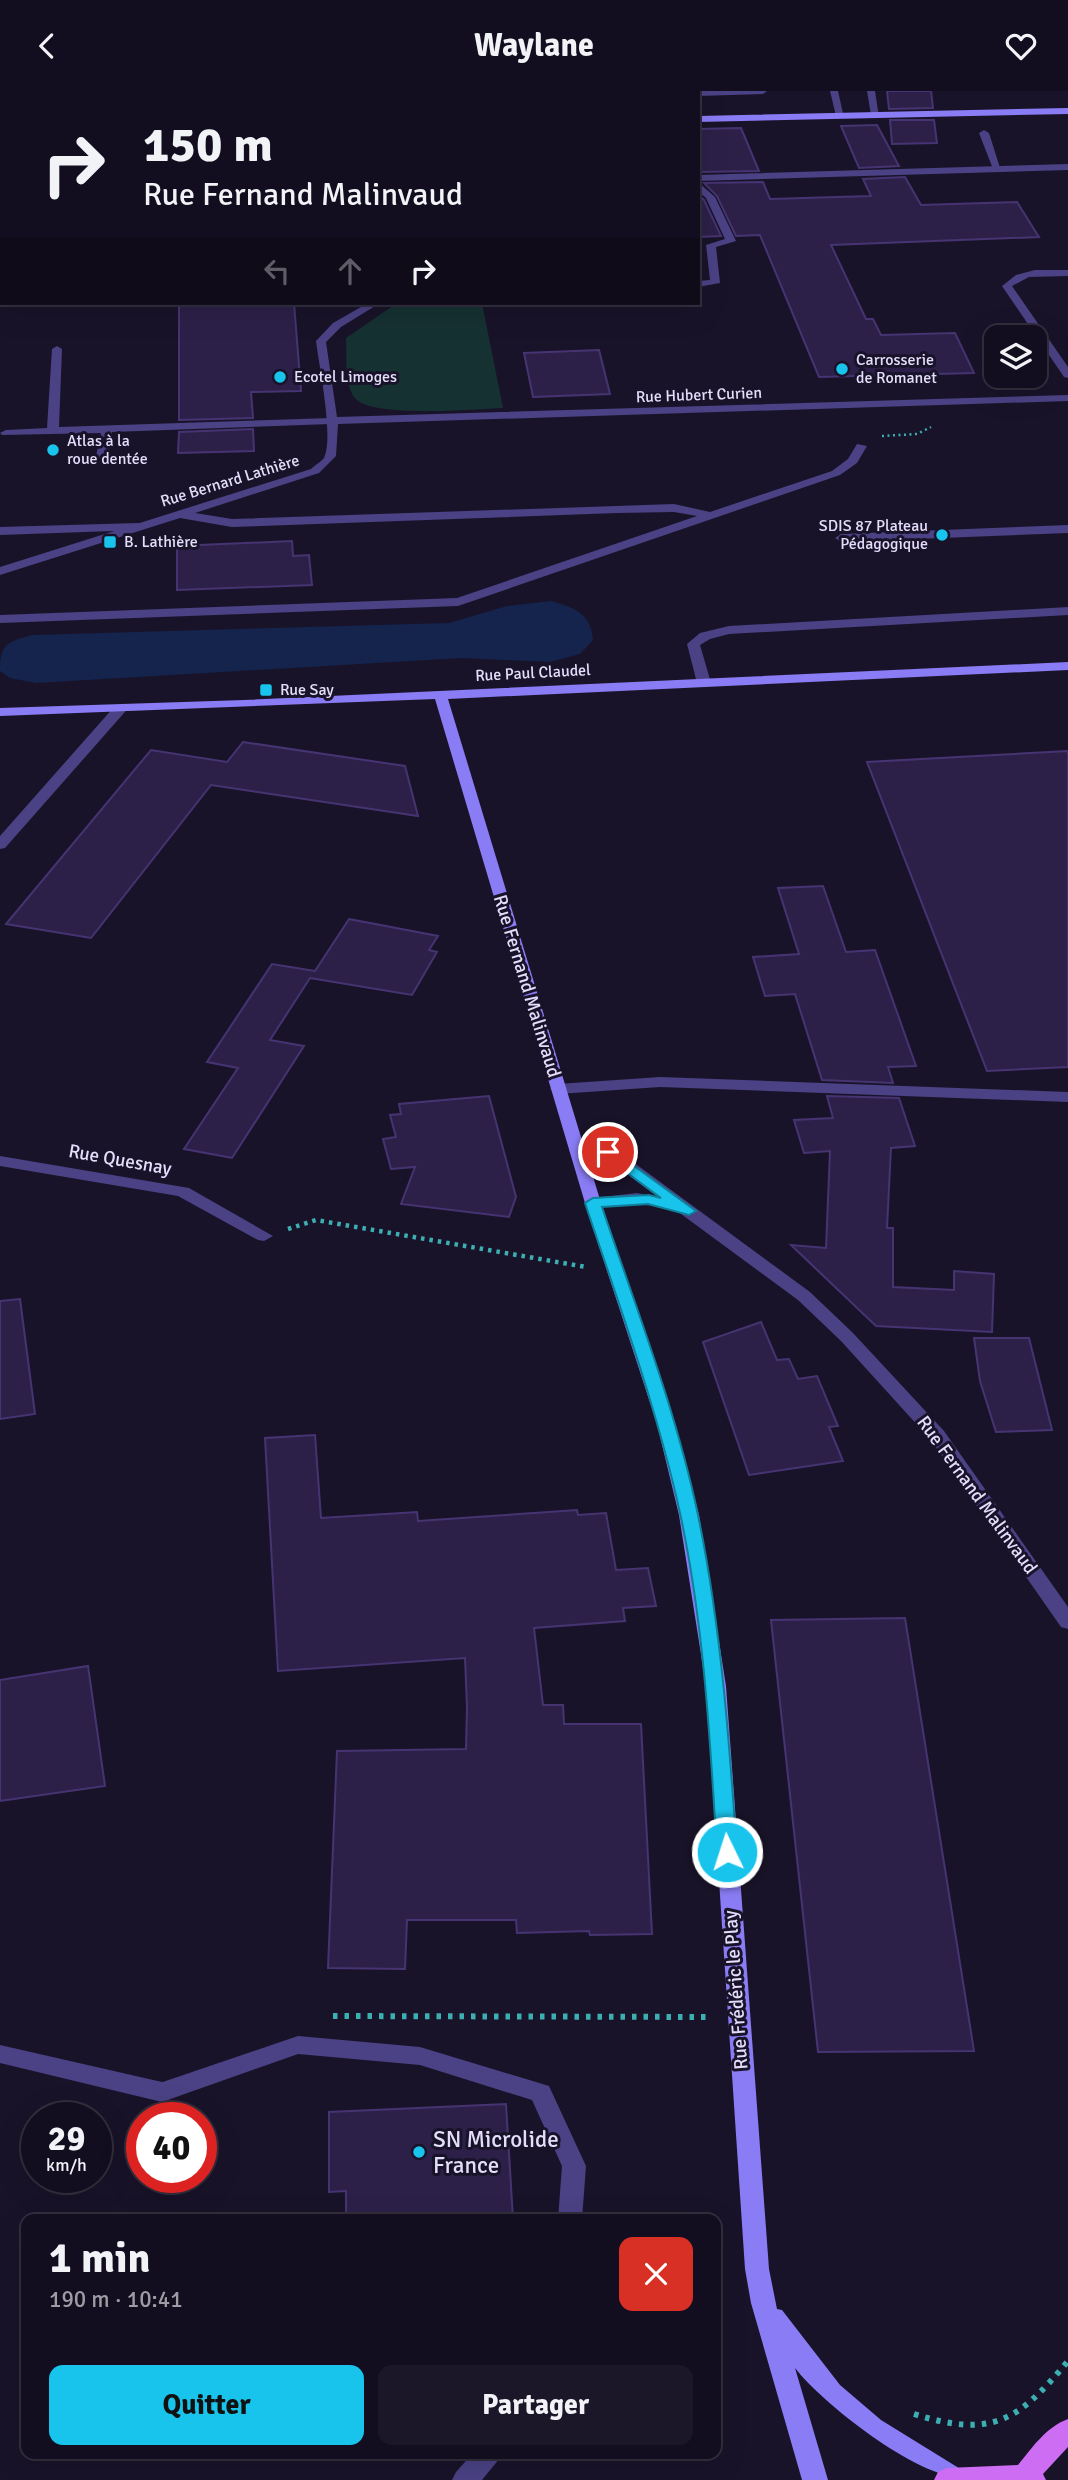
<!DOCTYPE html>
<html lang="fr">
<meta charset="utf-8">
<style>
:root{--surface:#130e1f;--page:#1c1728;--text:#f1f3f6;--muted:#9d9ca4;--line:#322e3d;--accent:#19c4ec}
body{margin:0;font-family:Signika,sans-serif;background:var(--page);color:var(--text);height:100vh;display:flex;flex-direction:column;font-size:26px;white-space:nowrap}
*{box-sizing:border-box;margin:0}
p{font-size:23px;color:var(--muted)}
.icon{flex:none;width:38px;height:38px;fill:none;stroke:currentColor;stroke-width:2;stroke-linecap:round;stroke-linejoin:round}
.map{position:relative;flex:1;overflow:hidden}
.drawer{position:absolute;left:21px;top:2123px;width:700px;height:245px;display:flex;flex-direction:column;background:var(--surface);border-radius:14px;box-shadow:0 7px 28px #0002,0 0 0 2px var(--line)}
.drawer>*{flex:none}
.hud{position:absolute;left:0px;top:0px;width:700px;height:214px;box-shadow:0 7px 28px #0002,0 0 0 2px var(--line);background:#130e1f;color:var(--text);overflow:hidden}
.tools{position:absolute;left:984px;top:234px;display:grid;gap:14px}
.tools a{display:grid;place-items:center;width:63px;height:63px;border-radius:14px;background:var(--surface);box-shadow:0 7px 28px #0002,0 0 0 2px var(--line);font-size:35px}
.speed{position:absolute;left:21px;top:2011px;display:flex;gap:14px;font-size:35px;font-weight:700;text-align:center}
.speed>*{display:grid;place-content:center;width:91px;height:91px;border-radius:50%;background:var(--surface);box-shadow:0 7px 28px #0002,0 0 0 2px var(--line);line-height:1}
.speed small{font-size:18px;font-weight:400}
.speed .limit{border:10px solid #d22;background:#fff;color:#111}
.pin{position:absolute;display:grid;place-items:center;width:60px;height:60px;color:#fff;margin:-30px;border:4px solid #fff;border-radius:50%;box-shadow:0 2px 7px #0007}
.me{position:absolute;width:77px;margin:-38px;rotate:356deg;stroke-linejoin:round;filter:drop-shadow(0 0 5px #0008)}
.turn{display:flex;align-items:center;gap:24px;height:147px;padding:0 28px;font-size:32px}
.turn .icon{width:91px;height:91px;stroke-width:2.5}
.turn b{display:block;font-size:49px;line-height:60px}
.lanes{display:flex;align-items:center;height:66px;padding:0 28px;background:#0003;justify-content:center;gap:35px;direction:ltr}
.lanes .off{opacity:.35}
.round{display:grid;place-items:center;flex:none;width:74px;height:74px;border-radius:14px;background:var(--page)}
.overview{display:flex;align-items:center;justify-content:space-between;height:119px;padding:0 28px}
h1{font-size:42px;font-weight:700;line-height:52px}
.button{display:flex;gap:14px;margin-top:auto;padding:14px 28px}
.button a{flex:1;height:80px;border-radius:14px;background:var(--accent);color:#111;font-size:28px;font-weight:700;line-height:80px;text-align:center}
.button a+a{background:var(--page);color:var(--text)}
header{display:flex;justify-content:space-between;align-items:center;height:91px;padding:0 28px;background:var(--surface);font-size:32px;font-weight:700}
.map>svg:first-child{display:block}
.green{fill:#163132}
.water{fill:#14244c}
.building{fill:#2c2048;stroke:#463472;stroke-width:2}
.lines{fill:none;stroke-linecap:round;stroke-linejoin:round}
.path-far2{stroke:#3bafb2;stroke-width:2.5;stroke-dasharray:2 3.5;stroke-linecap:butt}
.path-far1{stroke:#3bafb2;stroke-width:4.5;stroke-dasharray:3.5 5;stroke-linecap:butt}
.path{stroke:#3bafb2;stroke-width:6;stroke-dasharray:4.5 7;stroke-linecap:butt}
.lane{fill:#4a4284;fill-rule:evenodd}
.street{fill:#4a4284;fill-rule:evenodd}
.secondary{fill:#8a7cf4;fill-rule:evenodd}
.primary{fill:#cd6df3;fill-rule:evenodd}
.route{fill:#19c4ec;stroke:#107f99;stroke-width:2}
.poi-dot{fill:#19c4ec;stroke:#191329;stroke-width:2.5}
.labels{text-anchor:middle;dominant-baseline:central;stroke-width:6;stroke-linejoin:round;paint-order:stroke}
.far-poi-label{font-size:16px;fill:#e4ddfc;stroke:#191329;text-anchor:start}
.far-street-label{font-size:16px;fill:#e4ddfc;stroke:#191329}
.street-label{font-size:19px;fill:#e4ddfc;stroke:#191329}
.near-poi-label{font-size:23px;fill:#e4ddfc;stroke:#191329;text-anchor:start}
</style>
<header><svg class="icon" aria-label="back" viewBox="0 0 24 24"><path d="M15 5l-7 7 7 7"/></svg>Waylane<svg class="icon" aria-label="heart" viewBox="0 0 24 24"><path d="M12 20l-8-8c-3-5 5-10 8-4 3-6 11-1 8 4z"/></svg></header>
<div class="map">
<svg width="1068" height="2389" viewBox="0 0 1068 2389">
<rect width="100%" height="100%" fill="#191329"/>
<path class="green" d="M397,212h85l21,105c-27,1 -134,11 -149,-11 -10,-16 -7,-41 -8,-59z"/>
<path class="water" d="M551,510c24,7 40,12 42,39l-13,14 -30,8 -89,-4 -425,25 -26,-5 -10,-7c0,-27 7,-29 32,-36l417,-12 58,-17z"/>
<path class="building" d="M887,0h44l2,17 -44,1z
M890,29h44l3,23 -45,1z
M877,34l22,41 -40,2 -18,-42z
M741,37l18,43 -61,1v-43z
M905,86l16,28 96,-3 22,35 -208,8 35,74h7l8,16 74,-2 19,40 -155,4 -59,-142 -24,1 -19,-40 -13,-13 59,-1 7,17 101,-3 -8,-17z
M698,104l6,5 17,36 -23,1z
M179,212h115l7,88 -50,1 2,26 -74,2z
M599,259l11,44 -77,3 -9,-44z
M253,338l1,22 -76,2 1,-21z
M292,450l1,15 16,-1 3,30 -135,5v-44z
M243,651l162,24 13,50 -207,-31 -120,153 -85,-14 145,-174 76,12z
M1068,660v316l-81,4 -120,-309z
M823,795l23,66 29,-2 41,116 -28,1 5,16 -71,-3 -27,-86 -30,2 -12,-39 46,-3 -21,-66z
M349,828l89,17 -9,14 8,2 -25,43 -102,-17 -40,62 34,6 -72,112 -48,-9 54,-81 -31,-6 65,-98 43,7z
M489,1005l27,101 -7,20 -108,-13 14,-37 -24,2 -8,-30 13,-2 -6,-22 11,-1 -2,-10z
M827,1005l72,2 16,48 -24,2 -4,80h6v59l61,3v-19l40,3 -2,58 -116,-6 -85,-81 35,3 4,-97 -26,2 -10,-33 39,-2z
M20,1208l15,115 -35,5v-118z
M761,1231l16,38 12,-1 9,20 19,-3 21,50 -9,1 14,34 -94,14 -46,-133z
M974,1247h55l23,92 -56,2 -16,-51z
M315,1344l6,83 96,-6 1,9 159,-11 1,5 28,-2 10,57 32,-2 8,38 -33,2 2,13 -91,7 9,77h20l1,19h77l11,210 -62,1 -1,-4 -72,2 -1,-13h-109l-2,49 -77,-1 9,-217 129,-2 1,-42 -2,-49 -187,13 -13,-233z
M905,1527l69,433 -156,1 -47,-432z
M88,1575l17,120 -105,15v-121z
M506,2013l7,115h-167v-28l-17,1v-80z"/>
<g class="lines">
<path class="path-far2" d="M882,345l35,-2 14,-7"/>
<path class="path-far1" d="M288,1138l28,-9 270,47"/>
<path class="path" d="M333,1925l376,1
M914,2323c79,25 105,6 154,-53"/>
<path class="lane" d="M560,0h8l1,2h-9z
M598,0h12l1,2h-14z
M695,0h72l-4,3 -65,2z
M830,0h8l6,27 -8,-2z
M867,0h8l4,26 -8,-2z
M984,39l5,3 12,38 -8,-2 -14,-36z
M698,91l17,15 21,44 -20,6 4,36 -22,4v-6l12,-1 -4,-35 19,-6 -19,-41 -8,-7z
M0,107h2v6h-2z
M0,166h2l-2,8z
M1035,179h33v6l-39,1 -17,9 56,81v11l-4,-1 -62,-91 14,-11z
M57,255l5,3 -3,78 272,-9 6,3 -6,3 -219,8 -4,24 -6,3 -6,-3 5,-23 -99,2 -2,-2 6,-3 41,-2 5,-79z
M138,432l6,4 -2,3 -142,5v-8z
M1068,434v8l-227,9 -6,-4 6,-4z
M1068,516v8l-339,19 -19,5 -10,6 11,38 -7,4 -7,-4 -10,-39 13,-11 29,-7z
M660,986l408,15v10l-408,-15 -102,7 -8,-5 8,-5z
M298,1945l122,11 129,39 37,80 -4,53h-24l4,-53 -30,-66 -112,-35 -122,-11 -136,48 -8,-3 -4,-7 4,-7z
M473,2362h31l-22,27h-30l4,-8z"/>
<path class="street" d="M39,0h8l1,2h-9z
M0,25h2v6h-2z
M1068,73v6l-370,11v-6z
M368,212h12l-39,24 -15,15 11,75 731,-22v6l-730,23 -2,32 -17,17 -124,40 37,6 442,-15 36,8 122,-41 16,-12 9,-15 10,2 -10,17 -17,12 -382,131 -458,17v-8l457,-17 240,-82 -23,-4 -57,1 -385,14 -52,-9 -180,57v-8l311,-98c4,-4 10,-7 13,-11 10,-21 -5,-92 -8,-117l17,-18z
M119,615l7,4 -2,3 -119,135 -5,1v-13l114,-129z
M577,1054l37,3 196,144 43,41 91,98 124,176v22l-7,-2 -131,-188 -89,-98 -43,-41 -121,-89 -40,-8 -50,4 -2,-4 2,-4 6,-1 44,-5 22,5 -55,-41 -33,-3 -2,-4 2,-4z
M0,1065l189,32 84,48 -9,5 -6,-1 -80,-44 -178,-30z
M0,1954l162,37 8,3 4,7 -4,7 -8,3 -162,-39z"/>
<path class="secondary" d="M307,0h11l1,2h-11z
M1068,17v6l-370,8v-6z
M0,71h2v6h-2z
M1068,571v8l-620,29 153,504 74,221 24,91 27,171 43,583 8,40 5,1 58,75 41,35 81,50 4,8c-47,2 -144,-75 -171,-110l33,112h-26l-51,-177 -6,-34 -39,-583 -27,-171 -22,-91 -72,-221 -150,-504 -435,17v-8l244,-8z"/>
<path class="primary" d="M1068,2328v28l-25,27 3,6h-112l4,-8 9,-4 71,-3c14,-17 28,-38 50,-46z"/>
</g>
<path class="route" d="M608,1056l88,64 -7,4 -41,-11 -46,3c34,101 74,203 96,308 23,111 31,224 39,337l-3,5h-14l-3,-5c-7,-113 -13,-228 -37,-339 -23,-105 -61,-208 -95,-310l8,-5 56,-3 12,3 -58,-43v-6z"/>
<g class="poi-dot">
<circle cx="842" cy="278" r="7"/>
<circle cx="280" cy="286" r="7"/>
<circle cx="53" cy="359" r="7"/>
<circle cx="942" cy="444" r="7"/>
<rect x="103" y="444" width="14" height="14" rx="3.5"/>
<rect x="259" y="592" width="14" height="14" rx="3.5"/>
<circle cx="419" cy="2061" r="7"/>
</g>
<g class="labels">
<g class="far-poi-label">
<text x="856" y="269">Carrosserie<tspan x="856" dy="18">de Romanet</tspan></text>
<text x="294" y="286">Ecotel Limoges</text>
<text x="67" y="350">Atlas à la<tspan x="67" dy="18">roue dentée</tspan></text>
<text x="928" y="435" text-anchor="end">SDIS 87 Plateau<tspan x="928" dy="18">Pédagogique</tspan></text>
<text x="124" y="451">B. Lathière</text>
<text x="280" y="599">Rue Say</text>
</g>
<g class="far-street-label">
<text transform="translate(699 304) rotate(-2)">Rue Hubert Curien</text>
<text transform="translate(230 390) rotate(-17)">Rue Bernard Lathière</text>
<text transform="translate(533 582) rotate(-3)">Rue Paul Claudel</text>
</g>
<g class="street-label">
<text transform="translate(527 895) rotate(73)">Rue Fernand Malinvaud</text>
<text transform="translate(120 1069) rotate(10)">Rue Quesnay</text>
<text transform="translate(977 1404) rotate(54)">Rue Fernand Malinvaud</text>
<text transform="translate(736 1899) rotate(-94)">Rue Frédéric le Play</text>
</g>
<g class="near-poi-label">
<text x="433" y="2048">SN Microlide<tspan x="433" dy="26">France</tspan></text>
</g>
</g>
</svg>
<div class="tools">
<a><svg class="icon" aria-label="layers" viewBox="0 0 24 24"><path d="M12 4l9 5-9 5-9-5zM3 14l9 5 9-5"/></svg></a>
</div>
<div class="speed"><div>29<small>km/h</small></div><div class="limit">40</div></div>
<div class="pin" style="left:608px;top:1061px;background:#d93025"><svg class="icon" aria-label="arrive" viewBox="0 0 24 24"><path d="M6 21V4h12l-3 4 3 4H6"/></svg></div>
<svg class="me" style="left:727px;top:1761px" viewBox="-20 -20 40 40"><circle r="17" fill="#19c4ec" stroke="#fff" stroke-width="3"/><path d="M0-11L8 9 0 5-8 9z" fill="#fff"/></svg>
<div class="hud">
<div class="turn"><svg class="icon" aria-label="right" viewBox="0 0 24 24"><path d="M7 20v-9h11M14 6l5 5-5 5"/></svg><div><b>150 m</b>Rue Fernand Malinvaud</div></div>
<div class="lanes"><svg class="icon off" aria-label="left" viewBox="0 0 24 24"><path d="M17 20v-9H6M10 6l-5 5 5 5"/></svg><svg class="icon off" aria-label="ahead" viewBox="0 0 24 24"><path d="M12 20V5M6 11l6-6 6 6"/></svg><svg class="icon" aria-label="right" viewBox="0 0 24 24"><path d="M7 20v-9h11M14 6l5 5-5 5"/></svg></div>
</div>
<section class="drawer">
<div class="overview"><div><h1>1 min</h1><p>190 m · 10:41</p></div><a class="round" style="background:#d93025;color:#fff"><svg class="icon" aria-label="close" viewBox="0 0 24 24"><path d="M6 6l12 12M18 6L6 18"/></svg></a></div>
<div class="button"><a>Quitter</a><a>Partager</a></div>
</section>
</div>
